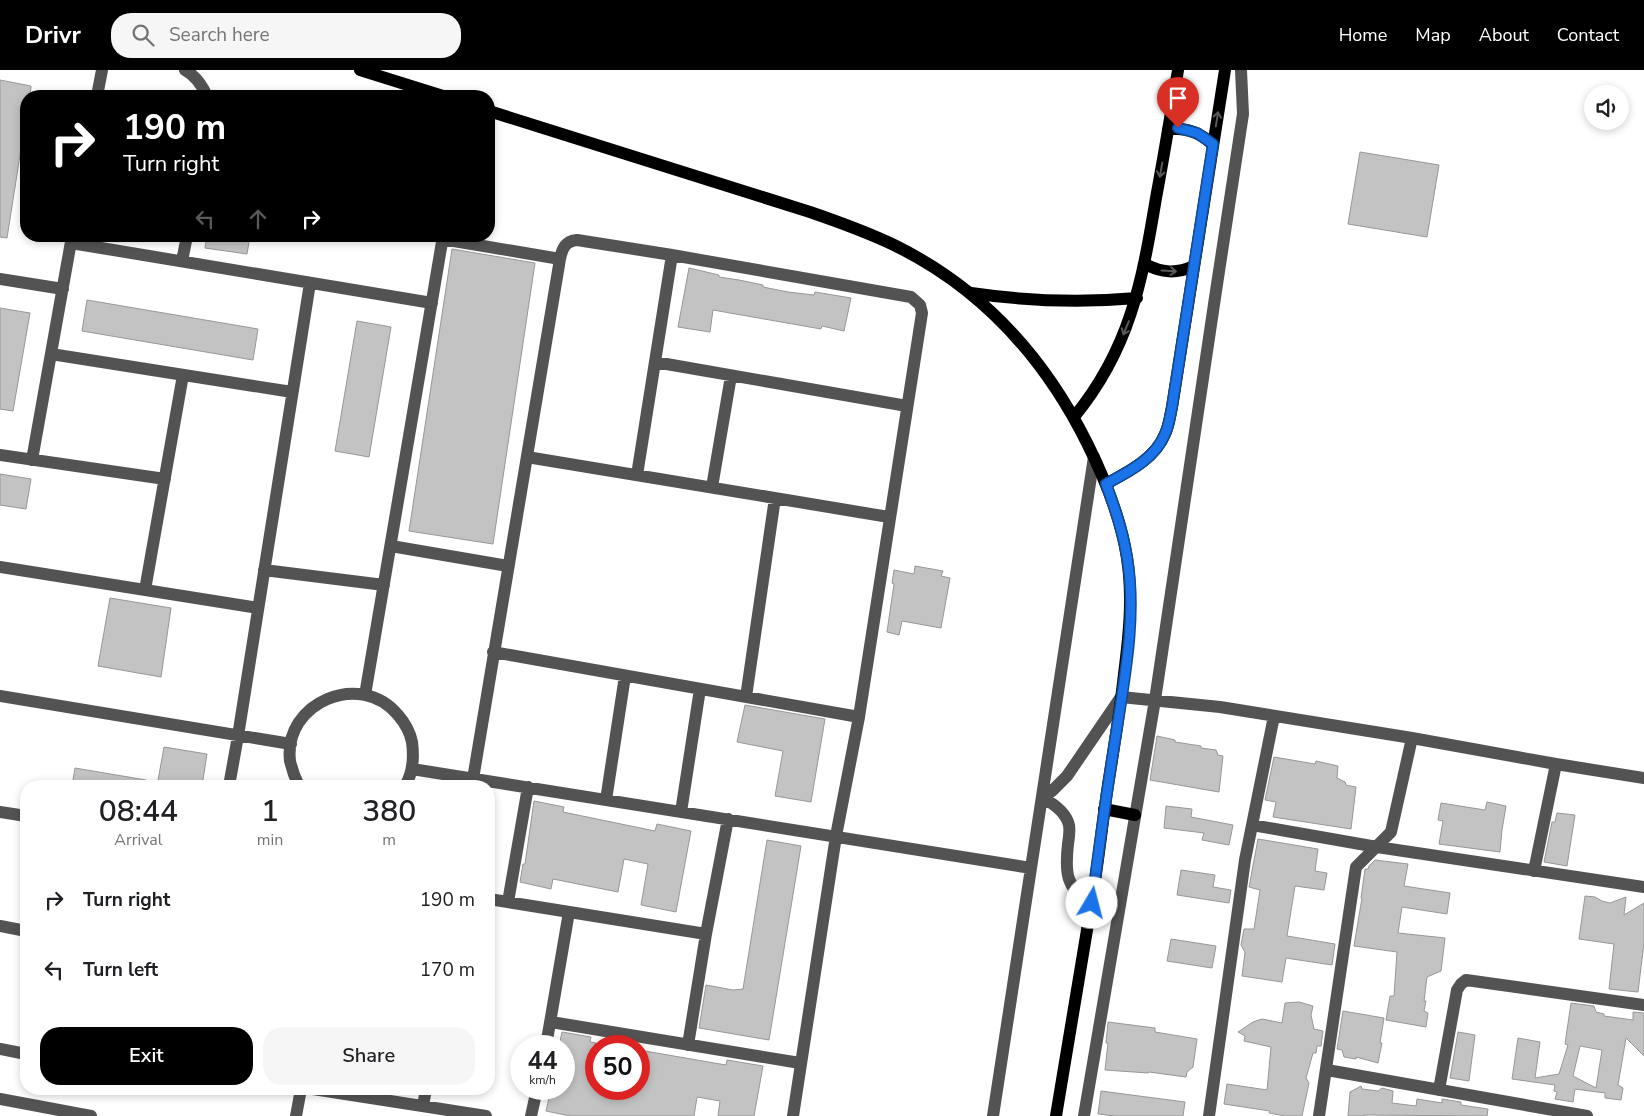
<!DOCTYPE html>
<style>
:root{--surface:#fff;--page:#f6f6f6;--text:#202124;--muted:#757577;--accent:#000}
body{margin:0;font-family:"Nunito Sans",sans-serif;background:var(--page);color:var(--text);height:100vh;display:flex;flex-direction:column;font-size:19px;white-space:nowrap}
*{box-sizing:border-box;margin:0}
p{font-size:16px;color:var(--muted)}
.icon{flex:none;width:28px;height:28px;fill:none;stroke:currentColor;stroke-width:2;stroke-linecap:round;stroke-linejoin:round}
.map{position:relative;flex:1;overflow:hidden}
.sheet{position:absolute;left:20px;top:710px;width:475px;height:315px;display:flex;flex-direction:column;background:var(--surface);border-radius:20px;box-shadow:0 2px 8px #0003}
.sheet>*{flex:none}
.hud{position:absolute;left:20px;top:20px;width:475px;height:152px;border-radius:20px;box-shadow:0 2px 8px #0003;background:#000;color:#fff;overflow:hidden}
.buttons{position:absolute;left:1584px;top:15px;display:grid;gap:10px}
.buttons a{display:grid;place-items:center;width:45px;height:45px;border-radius:50%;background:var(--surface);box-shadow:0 2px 8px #0003;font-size:25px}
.speed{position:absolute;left:510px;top:965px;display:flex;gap:10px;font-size:25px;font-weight:700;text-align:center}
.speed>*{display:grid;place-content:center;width:65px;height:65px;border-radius:50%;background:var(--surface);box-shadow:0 2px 8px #0003;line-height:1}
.speed small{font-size:12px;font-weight:400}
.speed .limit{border:8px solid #d22;background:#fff;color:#111}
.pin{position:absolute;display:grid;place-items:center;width:42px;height:42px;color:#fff;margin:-51px -21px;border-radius:50% 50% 50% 0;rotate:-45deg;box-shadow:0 0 5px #0007}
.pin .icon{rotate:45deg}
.me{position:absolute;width:55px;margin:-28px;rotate:8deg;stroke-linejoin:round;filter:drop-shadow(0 0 4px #0008)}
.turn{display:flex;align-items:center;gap:18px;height:105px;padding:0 20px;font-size:22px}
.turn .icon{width:65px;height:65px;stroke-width:2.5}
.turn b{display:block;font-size:35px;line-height:42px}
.lanes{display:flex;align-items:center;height:48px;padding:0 20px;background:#0003;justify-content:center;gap:25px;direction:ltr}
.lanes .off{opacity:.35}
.eta{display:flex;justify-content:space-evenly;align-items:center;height:85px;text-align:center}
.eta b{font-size:30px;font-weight:600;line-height:35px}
.cta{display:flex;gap:10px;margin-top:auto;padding:10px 20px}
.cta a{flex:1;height:58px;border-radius:20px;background:var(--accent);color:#fff;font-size:20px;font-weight:600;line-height:58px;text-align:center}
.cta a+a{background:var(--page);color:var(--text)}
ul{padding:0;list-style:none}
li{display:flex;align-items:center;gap:15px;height:70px;padding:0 20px}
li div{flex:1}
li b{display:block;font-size:19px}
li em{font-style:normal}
header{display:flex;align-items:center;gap:30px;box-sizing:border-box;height:70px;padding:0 25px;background:var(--accent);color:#fff}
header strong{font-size:24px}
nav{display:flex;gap:28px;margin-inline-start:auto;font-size:18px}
.search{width:350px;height:45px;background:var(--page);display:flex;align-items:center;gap:12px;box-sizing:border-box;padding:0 18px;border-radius:20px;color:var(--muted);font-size:19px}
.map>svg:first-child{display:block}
.building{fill:#c3c3c3;stroke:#979797;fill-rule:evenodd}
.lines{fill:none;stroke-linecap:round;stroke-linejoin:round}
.minor{stroke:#535353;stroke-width:12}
.major{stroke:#000;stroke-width:12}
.oneway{stroke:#595959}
.route-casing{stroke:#114b97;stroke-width:12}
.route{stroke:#1a73e8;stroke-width:9}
</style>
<header>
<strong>Drivr</strong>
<div class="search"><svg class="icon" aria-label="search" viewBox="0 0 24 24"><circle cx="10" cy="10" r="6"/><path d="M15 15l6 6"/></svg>Search here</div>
<nav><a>Home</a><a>Map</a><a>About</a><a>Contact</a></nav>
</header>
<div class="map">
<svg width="1644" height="1046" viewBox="0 0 1644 1046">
<rect width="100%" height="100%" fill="#fff"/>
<path class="building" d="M0,10l31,6 -1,10h-4v21l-19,121 -7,-1z
M1360,82l79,13 -12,72 -79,-13z
M207,166h43l-3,18 -42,-6z
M452,179l83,14 -42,281 -84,-13z
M689,198l30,7v2l20,3 24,5v2l25,5 26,3 1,-3 36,6 -7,33 -22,-5 -1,3 -108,-19 -3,22 -32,-5z
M87,230l171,29 -5,31 -171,-29z
M0,238l30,5 -17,98 -13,-2z
M357,251l34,6 -22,130 -34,-6z
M0,404l31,5 -5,30 -26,-4z
M915,496l28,5 -2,5 9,2 -9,50 -39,-7 -3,14 -12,-3 7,-48 -2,-1 2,-13 20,4z
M110,528l61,10 -10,69 -63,-11z
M745,635l80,14 -14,83 -36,-6 8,-45 -46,-9z
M1157,666l18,4v2l26,4v2l15,2 2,5 5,1 -4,36 -69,-12z
M164,677l43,7 -5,32h-45z
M1274,687l41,7 1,-3 22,5 -1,12 8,4 1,3 10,2 -5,42 -78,-12 3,-15 -11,-2z
M75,698l71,12v6h-74z
M534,731l30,6 -1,5 92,19 2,-7 34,7 -15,81 -35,-7 7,-41 -24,-5 -6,33 -65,-13 -2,10 -31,-7 3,-18h2z
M1487,732l19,4 -4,24 -2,22 -61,-8 4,-23 -5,-1 3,-17 44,7z
M1166,736l26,3 -1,8 42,8 -4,20 -27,-5 2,-7 -40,-5z
M1557,743l18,2 -8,51 -23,-4 8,-40h3z
M1258,769l60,10 -3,22 12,2 -3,17 -29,-4 -8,50 48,8 -3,21 -46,-7 -4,24 -40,-6 3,-24 -4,-7 3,-16h10l6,-39 -11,-3z
M767,770l34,6 -32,194 -70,-12 7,-43 27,5 10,-1z
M1375,790l33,4 -4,22 46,7 -3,21 -45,-7 -4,26 47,5 -4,33 -14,6 -3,24h2l-2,10 4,2 -2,14 -40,-7 4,-24h4l3,-44 -43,-6 8,-48h-1l4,-29h3l1,-3z
M1181,800l34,5 -2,12 18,3 -2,13 -52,-8z
M1585,826l10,1 7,4 8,2 16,-6 -2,18 20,-12v40l-6,49 -29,-3 5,-45 -35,-5z
M1171,869l45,7 -4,22 -45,-7z
M1299,932l14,4 -2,9 3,14 9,2 -2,15h-4l-1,7h-3l-7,25 3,5 -7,33h-17l-16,-3 1,-2 -46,-7 3,-20 40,6 4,-43 -27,-6 1,-5 -7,-4 15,-10 9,-3 20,4 3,-20z
M1571,933l23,3 2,6 8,2v2l29,4v-8l11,1v43l-18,-18 -8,47 5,3 -2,12 -16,-2v-5l-30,-4 -2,13 -18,-3 2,-7 -3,-1 1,-6 -43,-6 6,-41 22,4 -5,36 24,-4 9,-29 -3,-1zM1580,976l22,4 -6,38 -23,-12z
M1343,941l41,7 -4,25h2l-4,20 -22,-6v2l-12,-2 -2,-7 -5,-1z
M1108,952l47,6v4l42,7 -4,28 -6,5 -1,5 -37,-5 -1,1 -43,-3 3,-27h-2z
M562,962l29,5 -1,5 6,1v46h43v-39l87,15 1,-5 36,6 -9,50h-36l2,-15 -23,-4 -3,19h-124l-24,-5 5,-22h13v-43h-5z
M1458,962l17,3 -6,46 -19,-3z
M1361,1016l1,3 16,2 4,-3 11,3 -1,12 24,3 1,-7 25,4v-4l19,3v3l27,4 -1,7 -123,-1v1h-16l2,-24z
M1101,1021l84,11 -2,14h-68l-17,-2z"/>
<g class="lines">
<path class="minor" d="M185,0c11,6 17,15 22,26
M97,26l5,-26
M442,169l118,20
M71,173l361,60
M182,191l5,-25
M0,209l63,10
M51,284l241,38
M655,292l252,44
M0,385l165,24
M527,387l362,60
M32,390l40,-224
M637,405l35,-220
M712,417l19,-111
M391,476l117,20
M0,497l258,41
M264,500l120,15
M145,520l38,-215
M493,582l366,65
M365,625l78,-459
M0,626l291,48
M746,627l29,-199
M412,699l619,99
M473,709l87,-520c2,-10 5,-18 17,-19l95,15 239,42 9,8 2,8 -63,404 -23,119 -43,280
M229,716l9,-50 72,-453
M299,716c-4,-8 -7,-16 -9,-25 -7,-59 71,-91 108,-46 7,8 12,17 14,27 2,15 1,31 -7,44
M606,730l19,-124
M0,742l26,4
M681,742l19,-123
M1252,755l125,22 267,40
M1534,801l22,-107
M489,829l217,35
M508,832l20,-115
M1092,833c-27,-14 -27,-32 -24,-59 1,-6 2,-13 1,-19 -3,-13 -15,-21 -26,-27l9,-7 15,-15 54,-79 99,10 192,31 144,26 88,14
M0,856l26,5
M551,952l249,41
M688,975l18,-111 22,-115
M546,976l23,-134
M0,979l26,5
M1327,1000l260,46
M313,1019l173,27
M1439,1020l18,-100 4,-6 5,-4 178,25
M0,1029l91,17
M423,1036l3,-17
M296,1046l5,-27
M531,1046l6,-27
M993,1046l101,-659
M1084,1046l71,-416 61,-409 27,-177 -2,-44
M1209,1046l36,-256 29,-144
M1319,1046l37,-249 35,-35 21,-94"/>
<path class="major" d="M360,0l83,26
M489,41l321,101c29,10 57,20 84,33 88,43 150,112 193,198 18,36 34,75 40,115 6,39 2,77 -3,116 -4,37 -10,74 -16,111 -6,40 -10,81 -17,121 -11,70 -23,140 -35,210
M1168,59c19,-1 32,3 45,16
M1145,194c17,9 31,10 49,2
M971,223c55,8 110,10 166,5
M1074,347c56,-68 68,-135 82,-219 8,-43 15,-85 22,-128
M1106,414c22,-12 49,-25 59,-50 4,-8 5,-18 7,-27l53,-337
M1104,739l31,6"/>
</g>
<defs><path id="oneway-shaft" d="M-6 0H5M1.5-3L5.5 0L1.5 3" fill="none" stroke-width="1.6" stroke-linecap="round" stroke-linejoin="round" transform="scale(1.25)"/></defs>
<g class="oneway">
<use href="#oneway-shaft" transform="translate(1217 49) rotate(-81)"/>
<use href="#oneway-shaft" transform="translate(1161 100) rotate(100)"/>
<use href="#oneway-shaft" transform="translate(1169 201) rotate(3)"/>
<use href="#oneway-shaft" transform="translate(1126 258) rotate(113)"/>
</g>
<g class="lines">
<defs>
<path id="route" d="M1092,833c7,-56 15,-113 24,-169 9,-58 21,-119 11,-177 -4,-25 -12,-49 -21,-73 22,-12 49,-25 59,-50 4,-8 5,-18 7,-27l41,-263 -16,-11 -19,-5"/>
</defs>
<use href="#route" class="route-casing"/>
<use href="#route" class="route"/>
</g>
</svg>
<div class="buttons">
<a><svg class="icon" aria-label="sound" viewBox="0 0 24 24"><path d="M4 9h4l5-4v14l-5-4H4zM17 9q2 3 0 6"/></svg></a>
</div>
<div class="speed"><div>44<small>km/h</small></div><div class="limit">50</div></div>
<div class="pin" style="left:1178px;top:58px;background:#d93025"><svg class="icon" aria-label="arrive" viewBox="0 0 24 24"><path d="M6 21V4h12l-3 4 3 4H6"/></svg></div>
<svg class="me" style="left:1092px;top:833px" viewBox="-20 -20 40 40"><circle r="19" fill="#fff"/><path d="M0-13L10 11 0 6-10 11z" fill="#1a73e8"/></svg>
<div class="hud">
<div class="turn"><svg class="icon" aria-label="right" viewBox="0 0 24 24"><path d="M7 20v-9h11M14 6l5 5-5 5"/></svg><div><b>190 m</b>Turn right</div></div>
<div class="lanes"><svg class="icon off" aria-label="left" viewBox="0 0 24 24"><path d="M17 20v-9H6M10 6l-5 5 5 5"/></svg><svg class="icon off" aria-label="ahead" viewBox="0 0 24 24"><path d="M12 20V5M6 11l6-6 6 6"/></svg><svg class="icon" aria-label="right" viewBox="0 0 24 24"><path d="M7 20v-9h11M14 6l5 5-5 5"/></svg></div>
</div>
<section class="sheet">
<div class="eta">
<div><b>08:44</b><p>Arrival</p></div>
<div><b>1</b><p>min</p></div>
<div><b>380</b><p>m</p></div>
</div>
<ul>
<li><svg class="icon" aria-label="right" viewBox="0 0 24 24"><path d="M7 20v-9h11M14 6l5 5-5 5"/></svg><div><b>Turn right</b></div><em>190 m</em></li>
<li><svg class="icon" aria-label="left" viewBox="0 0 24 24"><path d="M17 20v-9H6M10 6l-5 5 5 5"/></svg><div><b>Turn left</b></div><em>170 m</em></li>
</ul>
<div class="cta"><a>Exit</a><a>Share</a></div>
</section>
</div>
